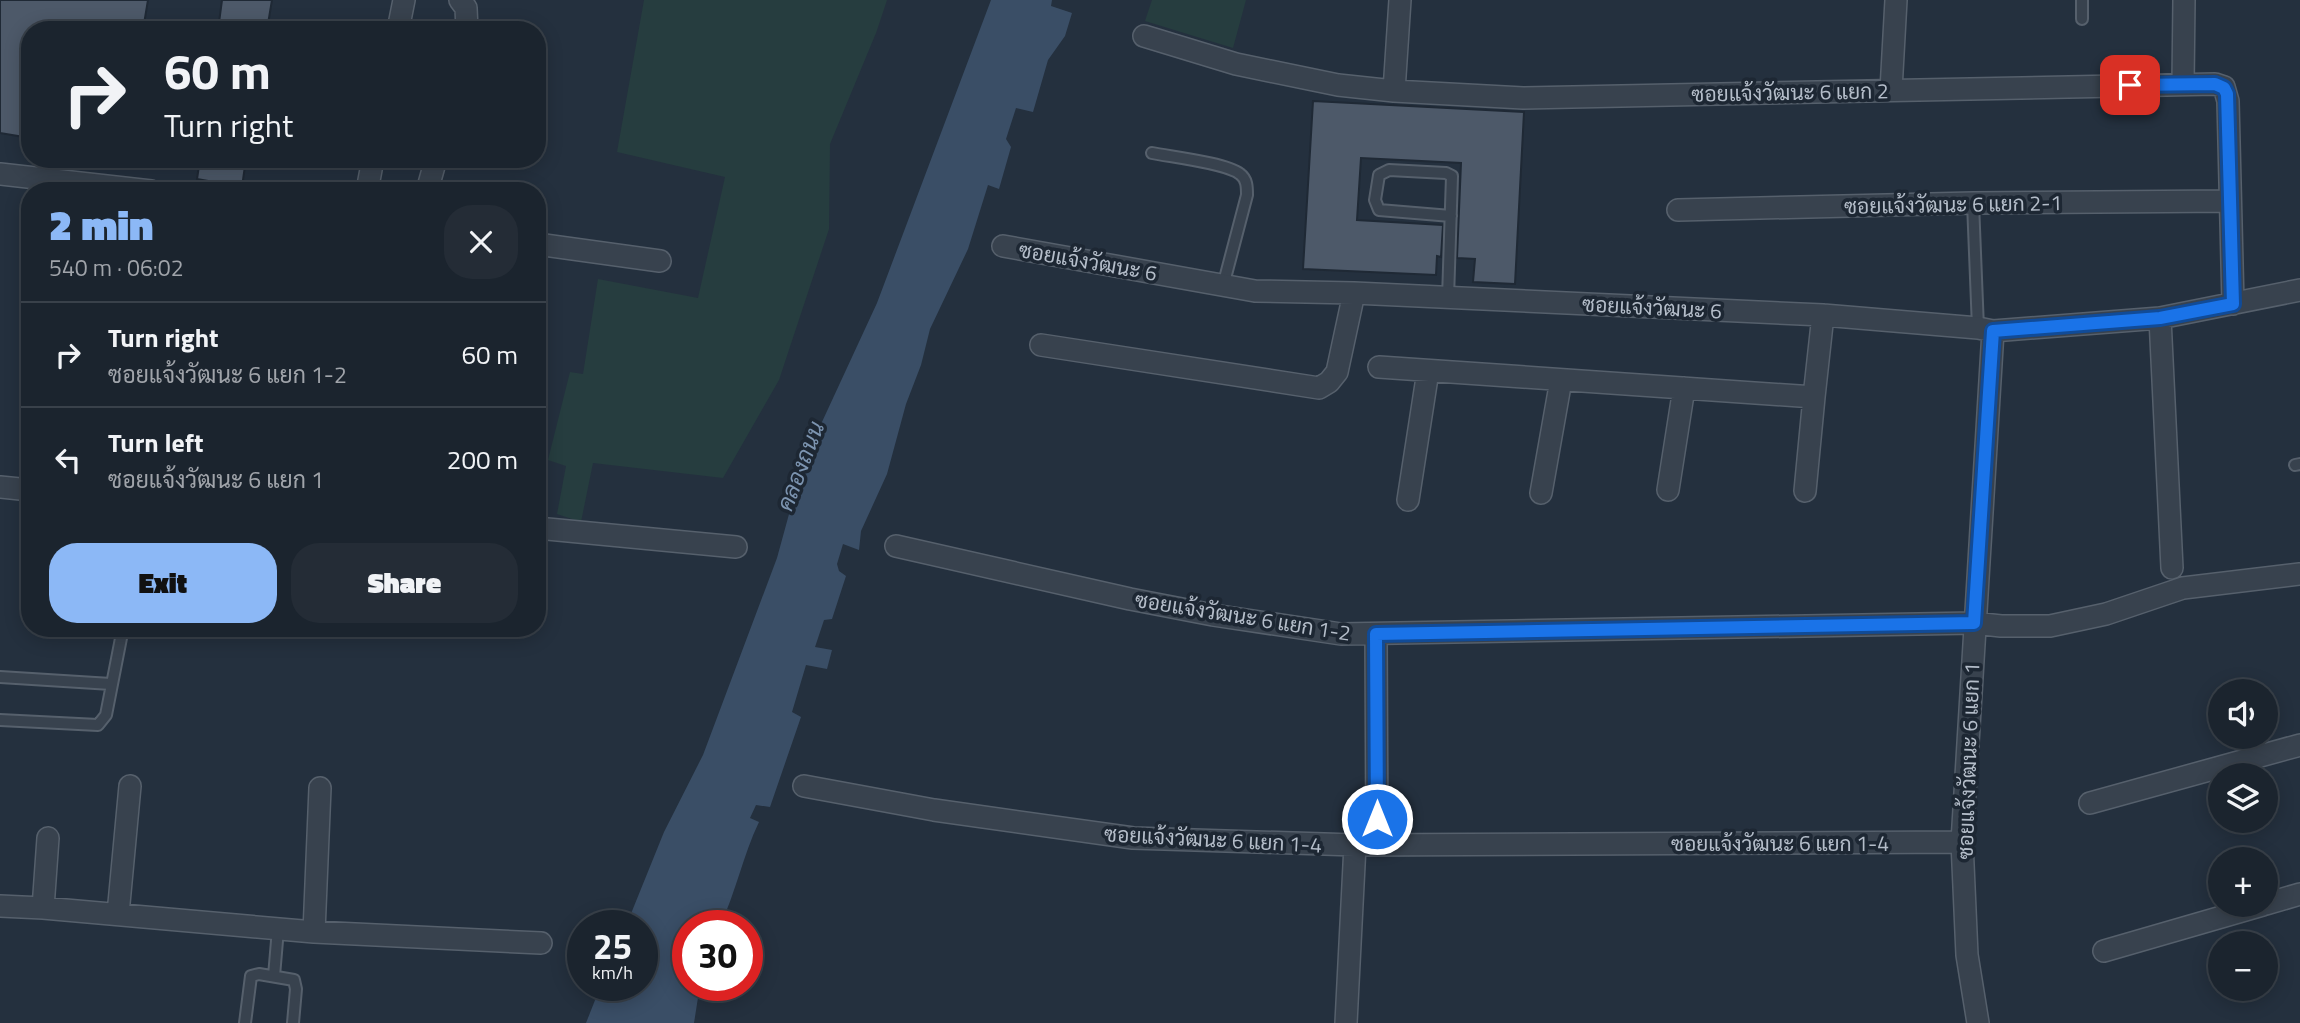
<!DOCTYPE html>
<meta charset="utf-8">
<style>
:root{--surface:#1b242e;--page:#242c36;--text:#f1f3f6;--muted:#a0a4aa;--line:#39414a;--accent:#8cb8f6}
body{margin:0;font-family:"Titillium Web",Sarabun,sans-serif;background:var(--page);color:var(--text);height:100vh;display:flex;flex-direction:column;font-size:26px;white-space:nowrap}
*{box-sizing:border-box;margin:0}
p{font-size:23px;color:var(--muted)}
.icon{flex:none;width:38px;height:38px;fill:none;stroke:currentColor;stroke-width:2;stroke-linecap:round;stroke-linejoin:round}
.map{position:relative;flex:1;overflow:hidden}
.details{position:absolute;left:21px;top:182px;width:525px;height:455px;display:flex;flex-direction:column;background:var(--surface);border-radius:28px;box-shadow:0 4px 18px #0003,0 0 0 2px var(--line)}
.details>*{flex:none}
.top-card{position:absolute;left:21px;top:21px;width:525px;height:147px;border-radius:28px;box-shadow:0 4px 18px #0003,0 0 0 2px var(--line);background:#1b242e;color:var(--text);overflow:hidden}
.buttons{position:absolute;left:2208px;top:679px;display:grid;gap:14px}
.buttons a{display:grid;place-items:center;width:70px;height:70px;border-radius:50%;background:var(--surface);box-shadow:0 4px 18px #0003,0 0 0 2px var(--line);font-size:35px}
.speed{position:absolute;left:567px;top:910px;display:flex;gap:14px;font-size:35px;font-weight:700;text-align:center}
.speed>*{display:grid;place-content:center;width:91px;height:91px;border-radius:50%;background:var(--surface);box-shadow:0 4px 18px #0003,0 0 0 2px var(--line);line-height:1}
.speed small{font-size:18px;font-weight:400}
.speed .limit{border:10px solid #d22;background:#fff;color:#111}
.pin{position:absolute;display:grid;place-items:center;width:60px;height:60px;color:#fff;margin:-30px;border-radius:14px;box-shadow:0 4px 10px #0006}
.me{position:absolute;width:77px;margin:-38px;rotate:0deg;stroke-linejoin:round;filter:drop-shadow(0 0 5px #0008)}
.turn{display:flex;align-items:center;gap:24px;height:147px;padding:0 28px;font-size:32px}
.turn .icon{width:91px;height:91px;stroke-width:2.5}
.turn b{display:block;font-size:49px;line-height:60px}
.round{display:grid;place-items:center;flex:none;width:74px;height:74px;border-radius:28px;background:var(--page)}
.overview{display:flex;align-items:center;justify-content:space-between;height:119px;padding:0 28px}
h1{font-size:42px;font-weight:800;line-height:52px;color:var(--accent)}
.cta{display:flex;gap:14px;margin-top:auto;padding:14px 28px}
.cta a{flex:1;height:80px;border-radius:28px;background:var(--accent);color:#111;font-size:28px;font-weight:800;line-height:80px;text-align:center}
.cta a+a{background:var(--page);color:var(--text)}
ul{padding:0;list-style:none}
li{display:flex;align-items:center;gap:21px;height:105px;padding:0 28px;border-top:2px solid var(--line)}
li div{flex:1}
li b{display:block;font-size:26px}
li em{font-style:normal}
.map>svg:first-child{display:block}
.green{fill:#263d3f}
.water{fill:#3a4e66}
.building{fill:#4d5969;stroke:#1f2935;stroke-width:2}
.lines{fill:none;stroke-linecap:round;stroke-linejoin:round}
.lane-casing{stroke:#56606c;stroke-width:14}
.street-casing{stroke:#56606c;stroke-width:24}
.lane{stroke:#38424e;stroke-width:10}
.street{stroke:#38424e;stroke-width:21}
.route-casing{stroke:#114b97;stroke-width:18}
.route{stroke:#1a73e8;stroke-width:12}
.labels{text-anchor:middle;dominant-baseline:central;stroke-width:7;stroke-linejoin:round;paint-order:stroke}
.street-label{font-size:21px;fill:#b4bdc9;stroke:#1d2733}
.water-label{font-size:23px;font-style:italic;fill:#7c94b0;stroke:#1d2733}
</style>
<div class="map">
<svg width="2300" height="1023" viewBox="0 0 2300 1023">
<rect width="100%" height="100%" fill="#24303e"/>
<path class="green" d="M644,0h243l-11,33 -46,111 -1,85 -50,151 -56,98 -130,-15 -12,59 -24,-8 9,-48 -18,-6 22,-88 13,2 15,-95 100,19 27,-121 -108,-25z
M1152,0h94l-13,48 -88,-27z"/>
<path class="water" d="M991,0h61l-1,6 21,7 -7,23 -17,24 -15,52 -17,-4 -10,31 5,8 -12,42 -11,-4 -20,64 -38,80 -9,36 -15,39 -19,70 -26,57 -2,19 -16,-6 -6,20 2,7 7,5 -14,43 -8,1 -9,27 17,3 -5,19 -21,-4 -14,47 9,5 -31,90 -14,-2 -6,13 9,4c-16,33 -23,70 -39,104h-32v59h12l-6,38h-108l15,-38h41v-59h-16l38,-94 39,-77 74,-197 26,-95 74,-160z"/>
<path class="building" d="M0,0h148l-5,30h-113v108l-30,-5z
M222,0h50l-5,30h-49z
M1313,101l211,11 -9,172 -42,-2 2,-23 -18,-1 4,-95 -100,-5 -4,62 86,5 -2,32 -4,-1 -1,19 -133,-6z
M200,159h46l-4,28 -45,-8z"/>
<g class="lines">
<defs>
<path id="lane" d="M2082,19v-19
M1152,153c20,4 74,10 88,21 7,5 7,13 7,21l-24,91
M1973,203l5,125
M1448,298l4,-122 -6,-3 -57,-3 -10,5 -4,25 4,10 72,6
M2295,465l5,-1
M0,677l111,7
M0,720l98,5 8,-10 17,-87
M274,976l4,-47
M245,1023l6,-47 8,-2 35,6 2,9 -3,34"/>
<path id="street" d="M460,0l6,8 1,22
M398,30l6,-30
M1144,36l92,28 102,21 56,6 129,7 692,-14 9,3 4,14 5,203
M2183,84l1,-84
M1891,90l5,-90
M1394,91l6,-91
M0,174l151,17
M367,191l6,-32
M427,191l9,-32
M1678,210l295,-7 256,-2
M537,244l123,17
M1003,246l252,45 99,2 469,22 155,13 15,3 167,-13 140,-28
M2160,318l12,250
M1041,345l278,43 10,-6 8,-10 17,-79
M1379,367l435,30 9,-82
M0,487l30,3
M1668,490l16,-102
M1805,491l9,-94
M1541,493l20,-113
M1408,500l20,-129
M537,528l199,19
M896,546l234,53 83,16 128,19 633,-11 27,3h49l56,-12 77,-26 117,-14
M1376,634l1,211
M804,786l130,24 199,28 222,7 607,-3
M2090,803l210,-58
M2266,904l34,-10
M0,906l43,2 271,24 227,11
M43,908l5,-70
M118,914l12,-128
M314,932l6,-144
M2104,951l159,-46
M1346,1023l9,-178
M1978,1023l-11,-68 -5,-113 31,-511"/>
</defs>
<use href="#lane" class="lane-casing"/>
<use href="#street" class="street-casing"/>
<use href="#lane" class="lane"/>
<use href="#street" class="street"/>
</g>
<g class="lines">
<defs>
<path id="route" d="M1377,819l-1,-185 598,-11 19,-292 167,-13 73,-14 -6,-210 -3,-6 -9,-4 -85,1"/>
</defs>
<use href="#route" class="route-casing"/>
<use href="#route" class="route"/>
</g>
<g class="labels">
<g class="street-label">
<text transform="translate(1790 92) rotate(-1)">ซอยแจ้งวัฒนะ 6 แยก 2</text>
<text transform="translate(1953 204) rotate(-1)">ซอยแจ้งวัฒนะ 6 แยก 2-1</text>
<text transform="translate(1088 261) rotate(10)">ซอยแจ้งวัฒนะ 6</text>
<text transform="translate(1652 307) rotate(3)">ซอยแจ้งวัฒนะ 6</text>
<text transform="translate(1243 616) rotate(9)">ซอยแจ้งวัฒนะ 6 แยก 1-2</text>
<text transform="translate(1968 761) rotate(-88)">ซอยแจ้งวัฒนะ 6 แยก 1</text>
<text transform="translate(1213 839) rotate(3)">ซอยแจ้งวัฒนะ 6 แยก 1-4</text>
<text x="1780" y="843">ซอยแจ้งวัฒนะ 6 แยก 1-4</text>
</g>
<g class="water-label">
<text transform="translate(800 466) rotate(-69)">คลองถนน</text>
</g>
</g>
</svg>
<div class="buttons">
<a><svg class="icon" aria-label="sound" viewBox="0 0 24 24"><path d="M4 9h4l5-4v14l-5-4H4zM17 9q2 3 0 6"/></svg></a>
<a><svg class="icon" aria-label="layers" viewBox="0 0 24 24"><path d="M12 4l9 5-9 5-9-5zM3 14l9 5 9-5"/></svg></a>
<a>+</a>
<a>−</a>
</div>
<div class="speed"><div>25<small>km/h</small></div><div class="limit">30</div></div>
<div class="pin" style="left:2130px;top:85px;background:#d93025"><svg class="icon" aria-label="arrive" viewBox="0 0 24 24"><path d="M6 21V4h12l-3 4 3 4H6"/></svg></div>
<svg class="me" style="left:1377px;top:819px" viewBox="-20 -20 40 40"><circle r="17" fill="#1a73e8" stroke="#fff" stroke-width="3"/><path d="M0-11L8 9 0 5-8 9z" fill="#fff"/></svg>
<div class="top-card">
<div class="turn"><svg class="icon" aria-label="right" viewBox="0 0 24 24"><path d="M7 20v-9h11M14 6l5 5-5 5"/></svg><div><b>60 m</b>Turn right</div></div>
</div>
<section class="details">
<div class="overview"><div><h1>2 min</h1><p>540 m · 06:02</p></div><a class="round"><svg class="icon" aria-label="close" viewBox="0 0 24 24"><path d="M6 6l12 12M18 6L6 18"/></svg></a></div>
<ul>
<li><svg class="icon" aria-label="right" viewBox="0 0 24 24"><path d="M7 20v-9h11M14 6l5 5-5 5"/></svg><div><b>Turn right</b><p>ซอยแจ้งวัฒนะ 6 แยก 1-2</p></div><em>60 m</em></li>
<li><svg class="icon" aria-label="left" viewBox="0 0 24 24"><path d="M17 20v-9H6M10 6l-5 5 5 5"/></svg><div><b>Turn left</b><p>ซอยแจ้งวัฒนะ 6 แยก 1</p></div><em>200 m</em></li>
</ul>
<div class="cta"><a>Exit</a><a>Share</a></div>
</section>
</div>
